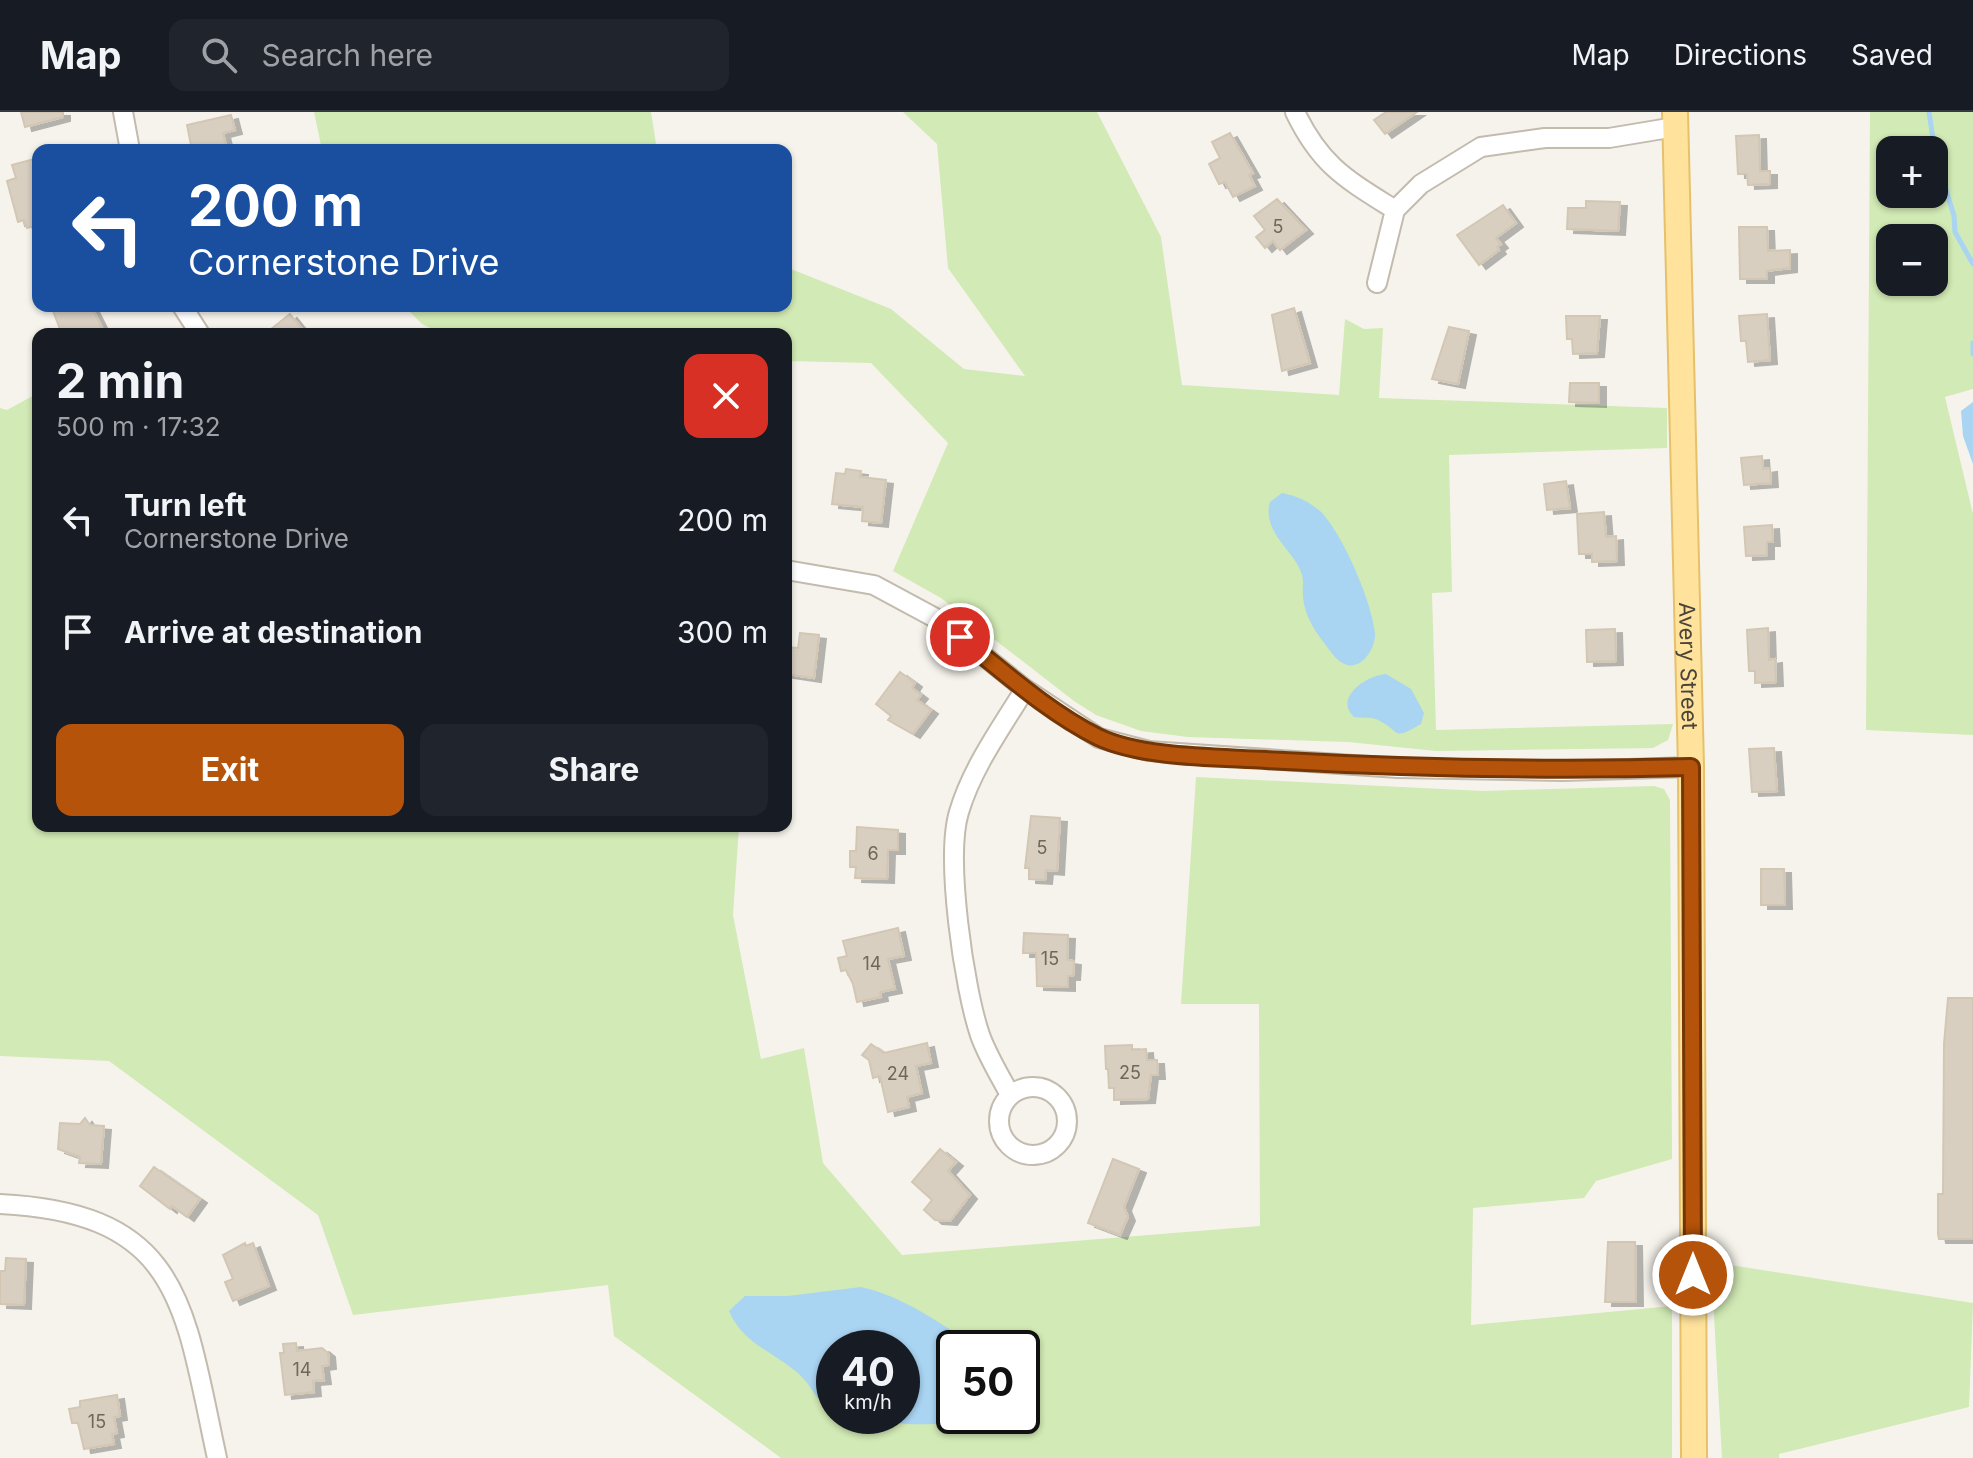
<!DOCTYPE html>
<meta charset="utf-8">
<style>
body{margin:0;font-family:Inter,sans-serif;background:#20242c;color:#f1f3f6;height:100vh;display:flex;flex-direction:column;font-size:30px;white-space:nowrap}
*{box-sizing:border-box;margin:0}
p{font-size:26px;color:#9ea1a6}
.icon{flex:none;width:44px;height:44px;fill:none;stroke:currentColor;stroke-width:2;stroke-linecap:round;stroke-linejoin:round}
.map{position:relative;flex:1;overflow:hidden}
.drawer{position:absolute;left:32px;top:216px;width:760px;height:504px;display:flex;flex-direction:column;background:#171b24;border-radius:16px;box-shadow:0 2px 6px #0004}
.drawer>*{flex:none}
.hud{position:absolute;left:32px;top:32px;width:760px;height:168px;border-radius:16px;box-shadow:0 2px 6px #0004;background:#1a4fa0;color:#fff;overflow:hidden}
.fabs{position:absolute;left:1876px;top:24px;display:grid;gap:16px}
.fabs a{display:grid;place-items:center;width:72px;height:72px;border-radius:16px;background:#171b24;box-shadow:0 2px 6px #0004;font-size:40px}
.speed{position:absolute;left:816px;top:1218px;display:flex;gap:16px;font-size:40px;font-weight:700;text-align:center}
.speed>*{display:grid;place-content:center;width:104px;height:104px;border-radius:50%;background:#171b24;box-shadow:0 2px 6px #0004;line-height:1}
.speed small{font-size:20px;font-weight:400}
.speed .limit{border:4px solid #111;border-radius:12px;background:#fff;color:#111}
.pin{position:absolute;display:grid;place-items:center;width:68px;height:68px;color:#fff;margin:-34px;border:4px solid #fff;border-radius:50%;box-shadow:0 2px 8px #0007}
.me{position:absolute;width:88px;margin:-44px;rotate:0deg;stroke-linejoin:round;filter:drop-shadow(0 0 6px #0008)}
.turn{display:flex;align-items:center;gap:28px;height:168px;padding:0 24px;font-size:36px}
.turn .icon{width:104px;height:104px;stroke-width:2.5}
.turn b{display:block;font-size:56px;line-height:68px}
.round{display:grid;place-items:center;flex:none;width:84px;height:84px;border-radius:16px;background:#20242c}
.head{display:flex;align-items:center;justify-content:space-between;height:136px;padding:0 24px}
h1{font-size:48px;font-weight:700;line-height:60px}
.primary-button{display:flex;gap:16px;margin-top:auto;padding:16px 24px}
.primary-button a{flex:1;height:92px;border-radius:16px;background:#b45309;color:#fff;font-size:32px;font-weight:700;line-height:92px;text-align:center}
.primary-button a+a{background:#20242c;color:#f1f3f6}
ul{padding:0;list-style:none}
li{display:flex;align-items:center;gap:24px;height:112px;padding:0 24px}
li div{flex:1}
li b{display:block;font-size:30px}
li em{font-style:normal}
header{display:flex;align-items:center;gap:48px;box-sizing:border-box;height:112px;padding:0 40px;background:#171b24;border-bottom:2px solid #363941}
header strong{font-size:38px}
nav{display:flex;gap:44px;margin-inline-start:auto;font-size:28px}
.search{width:560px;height:72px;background:#20242c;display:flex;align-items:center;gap:20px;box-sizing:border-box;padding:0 28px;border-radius:16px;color:#9ea1a6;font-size:30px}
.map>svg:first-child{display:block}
.green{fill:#d2eab5;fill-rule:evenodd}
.water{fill:#a9d4f2}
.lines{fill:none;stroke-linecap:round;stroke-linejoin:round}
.stream{stroke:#a9d4f2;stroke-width:5}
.building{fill:#d8cfc1;stroke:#d3c7b4;stroke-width:2;filter:url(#shadow)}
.minor-casing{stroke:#c2bbae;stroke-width:22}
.major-casing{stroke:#e6c16a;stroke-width:28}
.minor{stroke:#fff;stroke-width:18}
.major{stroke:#ffe39c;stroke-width:24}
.route-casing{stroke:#753606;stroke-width:20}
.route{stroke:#b45309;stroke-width:14}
.labels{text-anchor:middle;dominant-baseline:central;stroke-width:8;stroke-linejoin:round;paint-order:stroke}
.number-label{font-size:18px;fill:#6e675b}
.street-label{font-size:22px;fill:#4b4439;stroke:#fff}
</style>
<header>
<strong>Map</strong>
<div class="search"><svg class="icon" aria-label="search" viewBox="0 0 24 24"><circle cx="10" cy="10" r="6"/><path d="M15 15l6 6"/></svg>Search here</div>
<nav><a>Map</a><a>Directions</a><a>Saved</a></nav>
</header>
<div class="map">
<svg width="1973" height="1346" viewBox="0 0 1973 1346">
<defs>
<filter id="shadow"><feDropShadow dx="7" dy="4" stdDeviation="0" flood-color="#0004"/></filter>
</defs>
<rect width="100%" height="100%" fill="#f6f3ec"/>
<path class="green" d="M314,0H651L657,38H322Z
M903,0H1097L1161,125L1182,273L1339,283L1345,207L1364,217L1383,216L1379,286L1667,296V336L1449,343L1452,480L1432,481L1436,618L1673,612L1668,628L1653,636L1436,639L1348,630L1188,625L1141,619L1096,603L1074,589L941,486L893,459L948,331L871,251L786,249V222H442L422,212L404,194H786V155L891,197L964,257L1025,264L948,156L937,32Z
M1870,0H1973V277L1945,285L1973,402V623L1866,618ZM1890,38H1934V82H1890ZM1890,126H1934V170H1890Z
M38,281V714H739L733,803L761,947L804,936L823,1051L902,1143L1260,1114L1259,892H1181L1196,665L1483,679L1654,674L1664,677L1670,688L1672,1047L1596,1069L1584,1086L1473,1096L1471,1213L1672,1194V1346H781L614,1224L608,1173L353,1203L318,1103L109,949L0,944V296L7,298ZM834,1236H902V1304H834ZM954,1236H1022V1304H954Z
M1711,1150L1973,1191L1969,1295L1779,1342V1346H1722Z"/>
<path class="water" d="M1973,290V352L1963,324L1961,299Z
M1282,381C1297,384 1308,389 1320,399C1342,420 1372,490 1375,521C1376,535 1363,557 1347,553C1337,550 1331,540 1325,532C1310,513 1301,496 1303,472C1305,444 1260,424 1270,390Z
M1386,562L1411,577L1424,601L1421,612C1392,629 1401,620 1380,609C1373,604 1362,607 1354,605C1333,586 1367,563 1386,562Z
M861,1175C903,1184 943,1213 978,1236H954V1304H977C940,1317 892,1313 855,1304H902V1236H834L833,1299C815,1289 813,1275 799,1262C774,1240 743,1232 729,1199L745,1184H788Z"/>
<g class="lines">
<path class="stream" d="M1929,0L1935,41L1954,104L1955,120L1973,152
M1973,231V242"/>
</g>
<path class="building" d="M21,0H63V5L25,15Z
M1386,0H1417L1385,22L1374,8Z
M231,3L235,18L223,21L227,38H192L187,13Z
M1230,21L1253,61L1249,63L1255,74L1233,85L1225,70L1219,72L1209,52L1220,46L1212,30Z
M1759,23L1760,59H1770V72L1748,73L1747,62H1738L1736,24Z
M38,46V113L27,116L24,108L18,110L7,69L16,66L12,53Z
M1277,87L1306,118L1280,138L1273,129L1265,136L1256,125L1265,118L1254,104Z
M1586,89L1620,90L1618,119L1567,117L1568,96H1586Z
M1503,93L1516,111L1496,126L1501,132L1497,135L1499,138L1479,153L1457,123Z
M1739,115H1767L1768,139L1790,138V156L1767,159V167H1740Z
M51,194H91L103,218L93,222H62Z
M1294,196L1310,251L1282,259L1272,203Z
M290,202L306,222H265Z
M1767,202L1770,248L1748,250L1746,229H1741L1739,204Z
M1566,204H1600L1597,241L1573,242L1572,227H1567Z
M1449,215L1469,219L1458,272L1432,267Z
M1570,271H1599V291L1569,290Z
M1762,344L1763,357L1770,356L1771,371L1744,373L1741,346Z
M846,357L861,359L860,365L886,368L881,411L862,409L863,395L832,392L836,361L845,362Z
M1566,369L1570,396L1547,398L1544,372Z
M1604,400L1606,425L1616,424L1617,449L1592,450V442H1579L1577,402Z
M1772,413L1773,430H1767V443L1746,444L1744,415Z
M1768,516L1769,548L1775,547L1776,570L1755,571V559H1749L1747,518Z
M1615,517L1616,549L1587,550L1586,518Z
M800,521L819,523L814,566L786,562V535L798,536Z
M900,560L915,571L912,576L921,583L917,588L931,598L913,622L888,608L891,604L876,592Z
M1774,636L1777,679L1752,680L1749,637Z
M1031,704L1060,706L1057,759L1046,758L1045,768L1029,767V756H1025Z
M857,715L898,718V738H888L887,767L855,766L856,755H850V739H856Z
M1761,757H1784L1785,793H1761Z
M898,816L904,844L888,847L895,877L880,880L881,885L857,890L853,872L846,858L841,859L838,846L847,844L843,829Z
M1024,821L1068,823L1067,848L1074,849L1073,864H1068V875L1037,874L1036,841H1023Z
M1948,886H1973V1127H1939L1938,1122V1082H1943L1944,932Z
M927,931L931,951L916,954L922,981L907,985L909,995L888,1000L880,964L873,966L869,948L862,943L871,932L884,941Z
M1132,933V938L1146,937L1147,948H1157L1158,963H1151L1148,987L1114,988V976H1109L1108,957H1106L1105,934Z
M85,1006L90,1013L104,1014L101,1052L79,1051L80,1045L58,1037L60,1011L80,1012Z
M940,1037L956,1050L948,1059L970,1083L950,1109L935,1108L924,1098L932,1088L912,1070Z
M1113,1047L1139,1057L1124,1095L1128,1105L1120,1123L1088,1111Z
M154,1055L200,1087L187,1105L172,1094L170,1097L140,1074Z
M1608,1130H1635L1636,1190H1605Z
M245,1131L246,1134L253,1131L269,1174L233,1189L225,1170L233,1167L223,1143Z
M6,1146L26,1147L24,1193L0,1192V1159H5Z
M296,1231L297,1239L322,1236L328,1241L329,1253L322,1254L324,1268L313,1269L314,1280L285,1283L280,1241H284L283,1232Z
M117,1283L120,1304L114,1305L117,1321L112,1322L114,1332L84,1337L78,1311H72L69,1297L80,1295V1289Z"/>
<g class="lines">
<defs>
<path id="minor" d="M123,0L130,38
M1295,0C1321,54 1346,67 1395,98
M1377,171L1395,98L1421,72L1481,35L1545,26H1609L1675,15
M182,194L200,222
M786,458L874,473L939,508L1025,577L1099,626L1149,639L1398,656L1563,659L1691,655
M999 1009a34 34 0 1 1 68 0a34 34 0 1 1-68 0Z
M1010,983C1000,964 987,943 980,923C964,876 945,746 959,700C972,656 1001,616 1025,577
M0,1092C183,1101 184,1195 217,1346"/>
<g id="major">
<path id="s1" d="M1675,0L1691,655L1694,1346"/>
</g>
</defs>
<use href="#minor" class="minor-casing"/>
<use href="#major" class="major-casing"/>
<use href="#minor" class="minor"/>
<use href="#major" class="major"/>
</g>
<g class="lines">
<defs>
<path id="route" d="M960,525C1004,560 1048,600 1098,625C1142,646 1217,645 1266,648C1408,656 1549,659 1691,655L1693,1163"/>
</defs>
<use href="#route" class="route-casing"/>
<use href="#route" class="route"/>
</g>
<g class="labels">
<g class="number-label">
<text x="1278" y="114">5</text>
<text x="1042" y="735">5</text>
<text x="873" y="741">6</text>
<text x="1050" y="846">15</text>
<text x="872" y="851">14</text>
<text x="1130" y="960">25</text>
<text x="898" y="961">24</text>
<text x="302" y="1257">14</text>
<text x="97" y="1309">15</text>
</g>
<g class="street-label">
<text stroke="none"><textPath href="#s1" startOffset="554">Avery Street</textPath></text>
</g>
</g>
</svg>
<div class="fabs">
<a>+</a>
<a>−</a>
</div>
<div class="speed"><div>40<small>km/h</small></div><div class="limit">50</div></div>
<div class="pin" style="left:960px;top:525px;background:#d93025"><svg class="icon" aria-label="arrive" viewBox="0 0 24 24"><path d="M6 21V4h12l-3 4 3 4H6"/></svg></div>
<svg class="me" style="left:1693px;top:1163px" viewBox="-20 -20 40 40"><circle r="17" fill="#b45309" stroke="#fff" stroke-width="3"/><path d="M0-11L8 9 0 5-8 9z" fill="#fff"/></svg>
<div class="hud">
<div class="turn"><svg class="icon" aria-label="left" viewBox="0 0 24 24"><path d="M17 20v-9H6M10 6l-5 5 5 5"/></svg><div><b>200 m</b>Cornerstone Drive</div></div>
</div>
<section class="drawer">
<div class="head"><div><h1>2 min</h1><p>500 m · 17:32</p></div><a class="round" style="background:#d93025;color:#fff"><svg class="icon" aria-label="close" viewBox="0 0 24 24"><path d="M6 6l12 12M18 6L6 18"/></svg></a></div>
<ul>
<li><svg class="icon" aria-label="left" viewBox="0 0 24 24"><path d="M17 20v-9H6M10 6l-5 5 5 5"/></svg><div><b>Turn left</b><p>Cornerstone Drive</p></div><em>200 m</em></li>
<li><svg class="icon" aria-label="arrive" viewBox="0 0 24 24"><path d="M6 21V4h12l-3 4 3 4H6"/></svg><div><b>Arrive at destination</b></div><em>300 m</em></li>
</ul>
<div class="primary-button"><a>Exit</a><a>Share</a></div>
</section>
</div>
